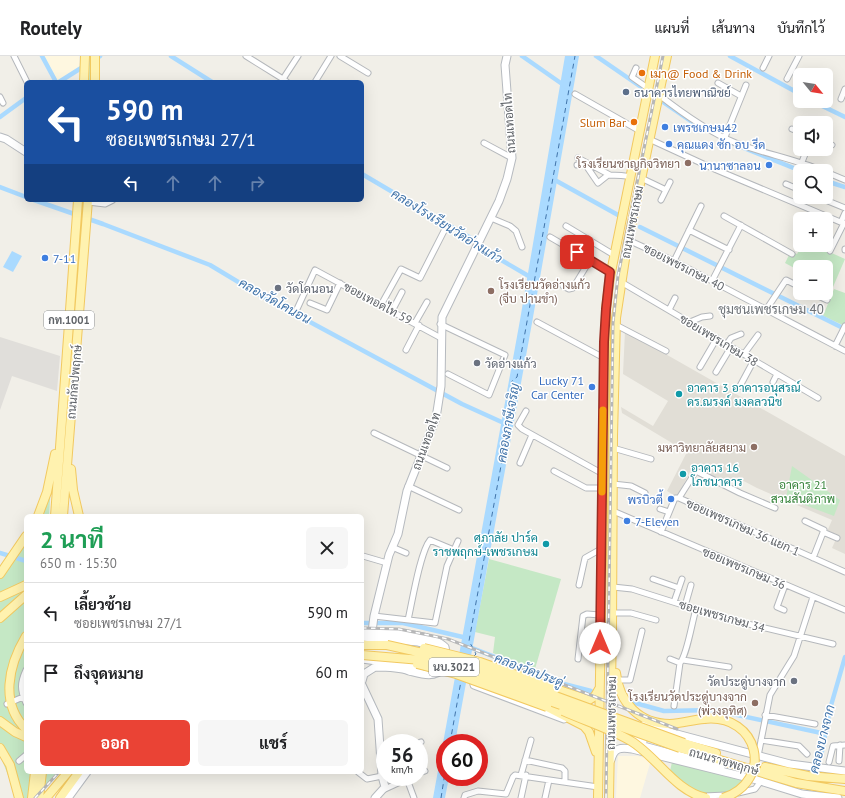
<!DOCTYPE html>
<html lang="th">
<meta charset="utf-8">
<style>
body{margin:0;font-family:"PT Sans",Sarabun,sans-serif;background:#f6f6f6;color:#202124;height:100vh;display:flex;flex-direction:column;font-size:15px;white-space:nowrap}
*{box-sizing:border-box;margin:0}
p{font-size:13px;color:#757577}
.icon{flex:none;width:22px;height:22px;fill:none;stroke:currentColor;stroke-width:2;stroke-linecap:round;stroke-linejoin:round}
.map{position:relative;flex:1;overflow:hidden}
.panel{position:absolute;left:24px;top:458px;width:340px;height:260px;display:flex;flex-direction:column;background:#fff;border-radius:6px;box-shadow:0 4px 16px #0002}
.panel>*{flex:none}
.guide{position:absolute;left:24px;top:24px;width:340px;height:122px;border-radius:6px;box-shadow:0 4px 16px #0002;background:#1a4fa0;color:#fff;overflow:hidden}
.needle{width:26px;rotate:120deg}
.fabs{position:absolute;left:793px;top:12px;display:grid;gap:8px}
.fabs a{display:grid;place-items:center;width:40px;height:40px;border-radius:6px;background:#fff;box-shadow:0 4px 16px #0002;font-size:20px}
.speed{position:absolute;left:376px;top:678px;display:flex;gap:8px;font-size:20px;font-weight:700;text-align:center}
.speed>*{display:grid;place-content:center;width:52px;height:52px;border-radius:50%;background:#fff;box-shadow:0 4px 16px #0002;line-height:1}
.speed small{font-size:10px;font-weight:400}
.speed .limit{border:6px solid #d22;background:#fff;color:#111}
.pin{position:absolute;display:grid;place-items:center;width:34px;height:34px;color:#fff;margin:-17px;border-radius:8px;box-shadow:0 2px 6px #0006}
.me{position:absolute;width:44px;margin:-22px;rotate:0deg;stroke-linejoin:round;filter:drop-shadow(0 0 3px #0008)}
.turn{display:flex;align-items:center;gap:14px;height:84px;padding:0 16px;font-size:18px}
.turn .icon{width:52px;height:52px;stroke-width:2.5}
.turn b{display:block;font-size:28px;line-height:34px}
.lanes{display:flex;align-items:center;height:38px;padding:0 16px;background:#0003;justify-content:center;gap:20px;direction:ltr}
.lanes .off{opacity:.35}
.round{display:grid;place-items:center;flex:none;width:42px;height:42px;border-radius:6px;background:#f6f6f6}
.overview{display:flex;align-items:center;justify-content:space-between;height:68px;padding:0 16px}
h1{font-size:24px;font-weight:700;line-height:30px;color:#1e9e55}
.cta{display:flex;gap:8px;margin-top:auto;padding:8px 16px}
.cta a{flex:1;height:46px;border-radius:6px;background:#ea4335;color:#fff;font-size:16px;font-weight:700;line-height:46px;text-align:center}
.cta a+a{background:#f6f6f6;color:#202124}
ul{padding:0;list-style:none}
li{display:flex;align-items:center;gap:12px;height:60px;padding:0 16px;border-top:1px solid #e0e0e0}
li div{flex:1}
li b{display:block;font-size:15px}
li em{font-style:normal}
header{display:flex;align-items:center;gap:24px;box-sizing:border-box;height:56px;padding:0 20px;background:#fff;border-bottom:1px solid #e0e0e0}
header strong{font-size:19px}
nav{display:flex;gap:22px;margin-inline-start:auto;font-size:14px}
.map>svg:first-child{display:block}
.commercial{fill:#fef7e0}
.industrial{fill:#e0deda}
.education{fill:#e1ded6}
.green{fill:#c5e8c5}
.water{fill:#aadaff}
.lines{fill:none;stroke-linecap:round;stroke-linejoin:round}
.canal{stroke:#aadaff;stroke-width:4.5}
.ferry{stroke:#4174aa;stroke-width:1;stroke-dasharray:5 4;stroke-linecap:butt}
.street-casing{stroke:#b5b8bc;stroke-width:7}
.secondary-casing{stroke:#b6babf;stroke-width:9}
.primary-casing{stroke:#f2c960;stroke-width:10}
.street{stroke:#fff;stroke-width:5}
.secondary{stroke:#fff;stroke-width:7}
.primary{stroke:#fff2af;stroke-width:8}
.rail-casing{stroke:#b6b7b8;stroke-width:3}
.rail{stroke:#fff;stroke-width:1.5;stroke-dasharray:4.5;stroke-linecap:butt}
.primary-bridge-casing{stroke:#f2c960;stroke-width:10;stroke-linecap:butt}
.primary-bridge{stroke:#fff2af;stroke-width:8}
.route-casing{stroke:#982c22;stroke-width:10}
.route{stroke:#ea4335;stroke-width:7}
.slow{stroke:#f59e0b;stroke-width:7}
.food-dot{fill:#e8710a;stroke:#fff;stroke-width:1.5}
.service-dot{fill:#5c6f8a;stroke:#fff;stroke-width:1.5}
.shop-dot{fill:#3f7fe0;stroke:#fff;stroke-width:1.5}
.education-dot{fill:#8d6e63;stroke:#fff;stroke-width:1.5}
.worship-dot{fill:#6b7280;stroke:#fff;stroke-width:1.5}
.culture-dot{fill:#0f9aa8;stroke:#fff;stroke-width:1.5}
.labels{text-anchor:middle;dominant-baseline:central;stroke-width:3;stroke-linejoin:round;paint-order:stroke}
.shield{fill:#fff;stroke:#8f9295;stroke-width:1}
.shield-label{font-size:11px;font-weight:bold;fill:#5f6368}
.food-label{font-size:12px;fill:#c56008;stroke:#fff;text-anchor:start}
.service-label{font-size:12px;fill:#4e5e75;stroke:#fff;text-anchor:start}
.street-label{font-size:12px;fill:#5f6368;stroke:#fff}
.shop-label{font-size:12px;fill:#366cbe;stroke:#fff;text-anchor:start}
.education-label{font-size:12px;fill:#785e54;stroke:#fff;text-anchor:end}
.worship-label{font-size:12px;fill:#5b616d;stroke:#fff;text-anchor:start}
.culture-label{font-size:12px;fill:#0d838f;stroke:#fff;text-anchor:start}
.park-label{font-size:12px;fill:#348238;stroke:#fff}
.water-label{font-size:13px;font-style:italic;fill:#4174aa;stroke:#fff}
.neighbourhood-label{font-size:13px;fill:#70757a;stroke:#fff}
</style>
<header>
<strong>Routely</strong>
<nav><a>แผนที่</a><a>เส้นทาง</a><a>บันทึกไว้</a></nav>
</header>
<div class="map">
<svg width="845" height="742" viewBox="0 0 845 742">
<rect width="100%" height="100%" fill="#f1efe8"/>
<path class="commercial" d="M44,0H79V11L58,25Z
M618,700H638L651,704L640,742H616Z"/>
<path class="industrial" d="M0,281L60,300L57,335L12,320L0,354Z"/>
<path class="education" d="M625,275L845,400V498L832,492L836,483L826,478L832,464L757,432L736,421L729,432L692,412L677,441L667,435L687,396L622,357L621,351L653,370L668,345L623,318Z"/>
<path class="green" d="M88,0H92V26H88Z
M82,144H84L60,460H57Z
M802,189H814L845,203L833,231L826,228V211H800V215L785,207L791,195L797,198Z
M834,233L845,237V270L823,260Z
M792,410L840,444L834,460L786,442Z
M51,430L49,460H36Z
M26,477V716H57L34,742H17L0,699V518Z
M489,503L561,523L535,613L493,597L495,581L475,576Z
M672,706L742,724L737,739H708L687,731L670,715Z"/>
<path class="water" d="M565,0H579L532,267L455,687H445V721H449L445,742H433L520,264Z
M12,195L22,200L13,216L3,211Z"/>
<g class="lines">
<path class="canal" d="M42,0L56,26
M171,0L212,26
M522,0L565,30
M596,0L695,68
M730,0L800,38
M59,26L100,0
M812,45L845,61
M0,61L26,42
M734,88L801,115
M362,118L474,184L484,194L532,222
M553,123L618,159
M826,125L845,131
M0,131L26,141
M34,144L103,168L210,209L260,239L462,348L506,368
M640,171L845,273
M0,497L26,505
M362,567H403L467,582
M467,590L564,628L591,635
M628,645L664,655L714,654L826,678
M806,742L822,695L830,653L845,601"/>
<path class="ferry" d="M474,600L476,598L469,585L515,333L511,326L517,321L575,0
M450,687L461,625
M441,742L445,717"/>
<defs>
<path id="street" d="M14,0L27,26
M246,0L283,23
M340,0L368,17
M636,12L632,21L649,33
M763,12L769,0
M787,23L799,0
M287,26L283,23L298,0
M315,26L331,0
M718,27L741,40
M575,38L640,75
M658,38C682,57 708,76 736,87C765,98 795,103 823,115
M0,41L3,47
M841,43L845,33
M792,73L800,76
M725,81L746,29
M649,83L712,112L845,168
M484,87L512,102
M826,87L832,89
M578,102L610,119
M802,106L807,93
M577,109L585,108L598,127L608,119C616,119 623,119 631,121
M826,116L845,124
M641,122L666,134
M786,128L800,134
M818,141L845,152
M661,144L670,126
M88,146L105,148L113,144
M724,160L792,198
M491,162L510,170L516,175L522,191
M841,166L845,157
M566,170L614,199
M689,174L729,194
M550,181L610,216
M628,184L674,205L845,295
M845,194V193
M830,195L844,167
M674,205L701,150
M712,225L741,169
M621,226L818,342
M563,230L569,233L573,232L590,204
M812,237L827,244
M310,247L327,254L340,227
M381,249L401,213L420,222L444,175
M297,253L315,214L441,282
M669,254L675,242
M766,254L786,224L800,231
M392,255L402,236
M537,266L604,302
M690,266L702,261L710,260
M415,267L427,246
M440,268L505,299L489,339L448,318
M616,269L666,295
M727,288L731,282L741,278
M835,290L845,270
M406,294L419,269
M744,298L758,279
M700,311L717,282
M716,316L731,291
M773,326L777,318
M740,330L754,304
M526,355L518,369L522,373L603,418
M374,377L447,412
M613,392L651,403
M520,407L532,379
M554,415L586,432H603
M613,428L631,430L645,437
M408,430L459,454
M679,442L696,415L740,437L775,452
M660,453L669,456
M613,455L845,554
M805,465L824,474L813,502
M661,476L675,442H679L845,516
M823,476L837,482
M392,491L406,497
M363,500L387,507
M653,523L679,532
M579,529L585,502L601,493
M613,531L632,533L727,563L833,588
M674,546L682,523
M685,550L691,529
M784,554L777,551L785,529
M612,557H631L656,564
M374,560L435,567L447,510L458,485
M408,564C412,547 420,496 430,484L454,494
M578,603L583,560L587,558L600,559
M670,603L680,607
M683,604L729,611
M26,614C20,627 20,634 26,647
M617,624H630L642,575
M7,648L23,641
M674,650L680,607C687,599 692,566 696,553
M765,659L815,668
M761,684L799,690L807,698
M419,687L421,686
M758,700L770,639L794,600L813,541
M525,704L562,712L565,715V725
M19,705L26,699
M839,705L840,689
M829,706L833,690L845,689
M358,716L367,723L382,720
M419,717L425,715
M521,719L531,684
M407,723L414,742
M385,733L411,721
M738,737L755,733L761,725
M704,740L726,739
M464,742L465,739L478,735L506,738L513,721L515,719L598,731
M521,742L526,719
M545,742L549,724"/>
<path id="secondary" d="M0,81L6,83L26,96
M362,576C382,576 431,576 445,591L447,602
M372,576L374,560L389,499L398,478L407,435L436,362L441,330L442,261L499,145L507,123L512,102L505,9L507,0
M362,581L418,586L439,591
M362,603L422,611
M473,620L474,629L564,663
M362,625L364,618L375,611C385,611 399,611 409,615C421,618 434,623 444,612
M362,629L378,663L382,720L385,731L375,742
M643,669L790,708L845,715
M628,670L627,674L633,682L643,686
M636,688L721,711
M611,704C614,692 620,691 632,693L757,724L802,738L838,742
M68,742L87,716"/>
<path id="primary" d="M84,26L85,0
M95,26V0
M71,413L73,434L79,460
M38,460L47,436L55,398
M55,460L78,144
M63,460L88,144
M0,518L26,480
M0,541L26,529
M0,562L26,539
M26,580C8,610 0,648 26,673
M362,589H387
M616,617C619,646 639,668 670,668C682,667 693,664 704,663
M556,633L589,644L595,640L599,633
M547,651L584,670L589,676L596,696
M0,665L15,676L26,681
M684,687L716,697
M0,692L10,709L19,742
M680,692L796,727L845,735
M765,711L808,720L845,723
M32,742L35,716
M39,742L42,716
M46,742L68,716
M60,742L79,716
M598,742L606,253L610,221L655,0
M609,742L612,572L613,380L616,262L627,190L667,0"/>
</defs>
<use href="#street" class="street-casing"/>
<use href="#secondary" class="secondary-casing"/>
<use href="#primary" class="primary-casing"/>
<use href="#street" class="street"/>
<use href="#secondary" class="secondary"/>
<use href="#primary" class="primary"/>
<defs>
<path id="rail" d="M362,572L399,573L448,583L677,673
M35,742L59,716
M606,742L613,267L618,220L663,0"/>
</defs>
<use href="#rail" class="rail-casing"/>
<use href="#rail" class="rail"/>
<defs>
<path id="primary-bridge" d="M387,589L454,604L476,611L684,687
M424,592L480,606L556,633
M362,599L421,604L458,612L680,692
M417,608L456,618L547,651
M563,655C585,665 609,672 631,685C657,701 675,735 706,742
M704,663C759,657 775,725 723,742"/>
</defs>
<use href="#primary-bridge" class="primary-bridge-casing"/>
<use href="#primary-bridge" class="primary-bridge"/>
</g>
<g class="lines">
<defs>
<path id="route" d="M577,196L610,216L606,253L604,286L600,587"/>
</defs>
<use href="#route" class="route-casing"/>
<use href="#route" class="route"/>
<path class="slow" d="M602,436L603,354"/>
</g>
<g class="food-dot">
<circle cx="642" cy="17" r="4"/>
<circle cx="634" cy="66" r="4"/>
</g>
<circle class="service-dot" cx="626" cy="36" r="4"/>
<g class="shop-dot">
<circle cx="665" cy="71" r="4"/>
<circle cx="669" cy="88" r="4"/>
<circle cx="769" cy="109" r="4"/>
<circle cx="45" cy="202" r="4"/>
<circle cx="592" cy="331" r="4"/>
<circle cx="671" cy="443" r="4"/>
<circle cx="627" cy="465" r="4"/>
</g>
<g class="education-dot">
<circle cx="688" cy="107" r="4"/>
<circle cx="491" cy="235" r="4"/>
<circle cx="754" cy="391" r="4"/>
<circle cx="755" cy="647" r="4"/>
</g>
<g class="worship-dot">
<circle cx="278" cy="232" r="4"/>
<circle cx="477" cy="307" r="4"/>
<circle cx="794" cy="625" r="4"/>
</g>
<g class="culture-dot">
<circle cx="679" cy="338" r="4"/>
<circle cx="683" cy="418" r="4"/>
<circle cx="546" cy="488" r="4"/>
</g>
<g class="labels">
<g class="shield">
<rect x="44" y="255" width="50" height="18" rx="3"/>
<rect x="429" y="602" width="50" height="18" rx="3"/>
</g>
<g class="shield-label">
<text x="69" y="264">กท.1001</text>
<text x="454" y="611">นบ.3021</text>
</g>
<g class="food-label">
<text x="650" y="17">เมา@ Food &amp; Drink</text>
<text x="626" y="66" text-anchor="end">Slum Bar</text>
</g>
<g class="service-label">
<text x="634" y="36">ธนาคารไทยพาณิชย์</text>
</g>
<g class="street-label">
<text transform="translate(509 67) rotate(-94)">ถนนเทอดไท</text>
<text transform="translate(632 166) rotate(-79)">ถนนเพชรเกษม</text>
<text transform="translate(684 211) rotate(27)">ซอยเพชรเกษม 40</text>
<text transform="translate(378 247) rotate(28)">ซอยเทอดไท 59</text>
<text transform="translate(719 284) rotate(31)">ซอยเพชรเกษม 38</text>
<text transform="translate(74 326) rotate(-85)">ถนนกัลปพฤกษ์</text>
<text transform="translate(426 385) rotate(-70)">ถนนเทอดไท</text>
<text transform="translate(743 471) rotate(24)">ซอยเพชรเกษม 36 แยก 1</text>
<text transform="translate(744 512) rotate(23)">ซอยเพชรเกษม 36</text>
<text transform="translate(722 560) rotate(16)">ซอยเพชรเกษม 34</text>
<text transform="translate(611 657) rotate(-89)">ถนนเพชรเกษม</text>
<text transform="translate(724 705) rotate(16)">ถนนราชพฤกษ์</text>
</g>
<g class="shop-label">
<text x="673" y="71">เพรชเกษม42</text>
<text x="677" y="88">คุณแดง ซัก อบ รีด</text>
<text x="761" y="109" text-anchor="end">นานาซาลอน</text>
<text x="53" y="202">7-11</text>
<text x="584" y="324" text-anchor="end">Lucky 71<tspan x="584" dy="14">Car Center</tspan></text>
<text x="663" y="443" text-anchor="end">พรบิวตี้</text>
<text x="635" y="465">7-Eleven</text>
</g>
<g class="education-label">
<text x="680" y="107">โรงเรียนชาญกิจวิทยา</text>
<text x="499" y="228" text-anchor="start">โรงเรียนวัดอ่างแก้ว<tspan x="499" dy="14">(จีบ ปานขำ)</tspan></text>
<text x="746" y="391">มหาวิทยาลัยสยาม</text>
<text x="747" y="640">โรงเรียนวัดประดู่บางจาก<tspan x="747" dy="14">(พ่วงอุทิศ)</tspan></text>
</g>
<g class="worship-label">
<text x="286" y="232">วัดโคนอน</text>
<text x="485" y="307">วัดอ่างแก้ว</text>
<text x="786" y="625" text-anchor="end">วัดประดู่บางจาก</text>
</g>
<g class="culture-label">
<text x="687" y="331">อาคาร 3 อาคารอนุสรณ์<tspan x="687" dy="14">ดร.ณรงค์ มงคลวนิช</tspan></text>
<text x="691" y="411">อาคาร 16<tspan x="691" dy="14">โภชนาคาร</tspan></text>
<text x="538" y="481" text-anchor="end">ศุภาลัย ปาร์ค<tspan x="538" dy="14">ราชพฤกษ์-เพชรเกษม</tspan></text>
</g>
<g class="park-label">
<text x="803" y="428">อาคาร 21<tspan x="803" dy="14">สวนสันติภาพ</tspan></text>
</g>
<g class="water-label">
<text transform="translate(447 170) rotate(32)">คลองโรงเรียนวัดอ่างแก้ว</text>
<text transform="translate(275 245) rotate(29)">คลองวัดโคนอน</text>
<text transform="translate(508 367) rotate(-80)">คลองภาษีเจริญ</text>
<text transform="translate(529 614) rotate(21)">คลองวัดประดู่</text>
<text transform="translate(822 683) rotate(-76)">คลองบางจาก</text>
</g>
<g class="neighbourhood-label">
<text x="771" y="253">ชุมชนเพชรเกษม 40</text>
</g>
</g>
</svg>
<div class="fabs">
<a><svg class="needle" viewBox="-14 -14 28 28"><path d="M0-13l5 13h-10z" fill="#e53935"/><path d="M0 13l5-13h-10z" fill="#757577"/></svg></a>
<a><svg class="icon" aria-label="sound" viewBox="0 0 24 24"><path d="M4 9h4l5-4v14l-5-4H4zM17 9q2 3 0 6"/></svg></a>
<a><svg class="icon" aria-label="search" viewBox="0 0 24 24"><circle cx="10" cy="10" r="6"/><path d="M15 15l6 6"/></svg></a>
<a>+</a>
<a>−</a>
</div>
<div class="speed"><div>56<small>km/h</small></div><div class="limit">60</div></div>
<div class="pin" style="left:577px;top:196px;background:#d93025"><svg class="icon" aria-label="arrive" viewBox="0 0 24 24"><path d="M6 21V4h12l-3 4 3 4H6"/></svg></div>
<svg class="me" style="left:600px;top:587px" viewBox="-20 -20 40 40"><circle r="19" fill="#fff"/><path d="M0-13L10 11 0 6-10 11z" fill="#ea4335"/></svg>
<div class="guide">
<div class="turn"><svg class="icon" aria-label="left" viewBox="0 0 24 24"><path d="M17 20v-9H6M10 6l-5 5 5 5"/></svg><div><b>590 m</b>ซอยเพชรเกษม 27/1</div></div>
<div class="lanes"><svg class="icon" aria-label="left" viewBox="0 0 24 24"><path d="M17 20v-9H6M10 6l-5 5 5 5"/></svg><svg class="icon off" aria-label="ahead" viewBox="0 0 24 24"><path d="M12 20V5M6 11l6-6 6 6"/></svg><svg class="icon off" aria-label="ahead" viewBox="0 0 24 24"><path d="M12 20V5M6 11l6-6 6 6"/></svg><svg class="icon off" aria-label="right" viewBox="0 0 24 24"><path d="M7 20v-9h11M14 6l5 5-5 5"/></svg></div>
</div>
<section class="panel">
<div class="overview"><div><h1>2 นาที</h1><p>650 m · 15:30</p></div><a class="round"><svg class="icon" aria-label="close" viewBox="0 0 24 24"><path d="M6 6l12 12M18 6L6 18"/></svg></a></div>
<ul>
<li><svg class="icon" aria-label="left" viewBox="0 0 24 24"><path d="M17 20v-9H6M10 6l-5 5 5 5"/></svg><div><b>เลี้ยวซ้าย</b><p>ซอยเพชรเกษม 27/1</p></div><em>590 m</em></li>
<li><svg class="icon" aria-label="arrive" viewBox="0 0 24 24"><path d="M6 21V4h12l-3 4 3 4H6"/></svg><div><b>ถึงจุดหมาย</b></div><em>60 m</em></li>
</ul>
<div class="cta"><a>ออก</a><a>แชร์</a></div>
</section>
</div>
